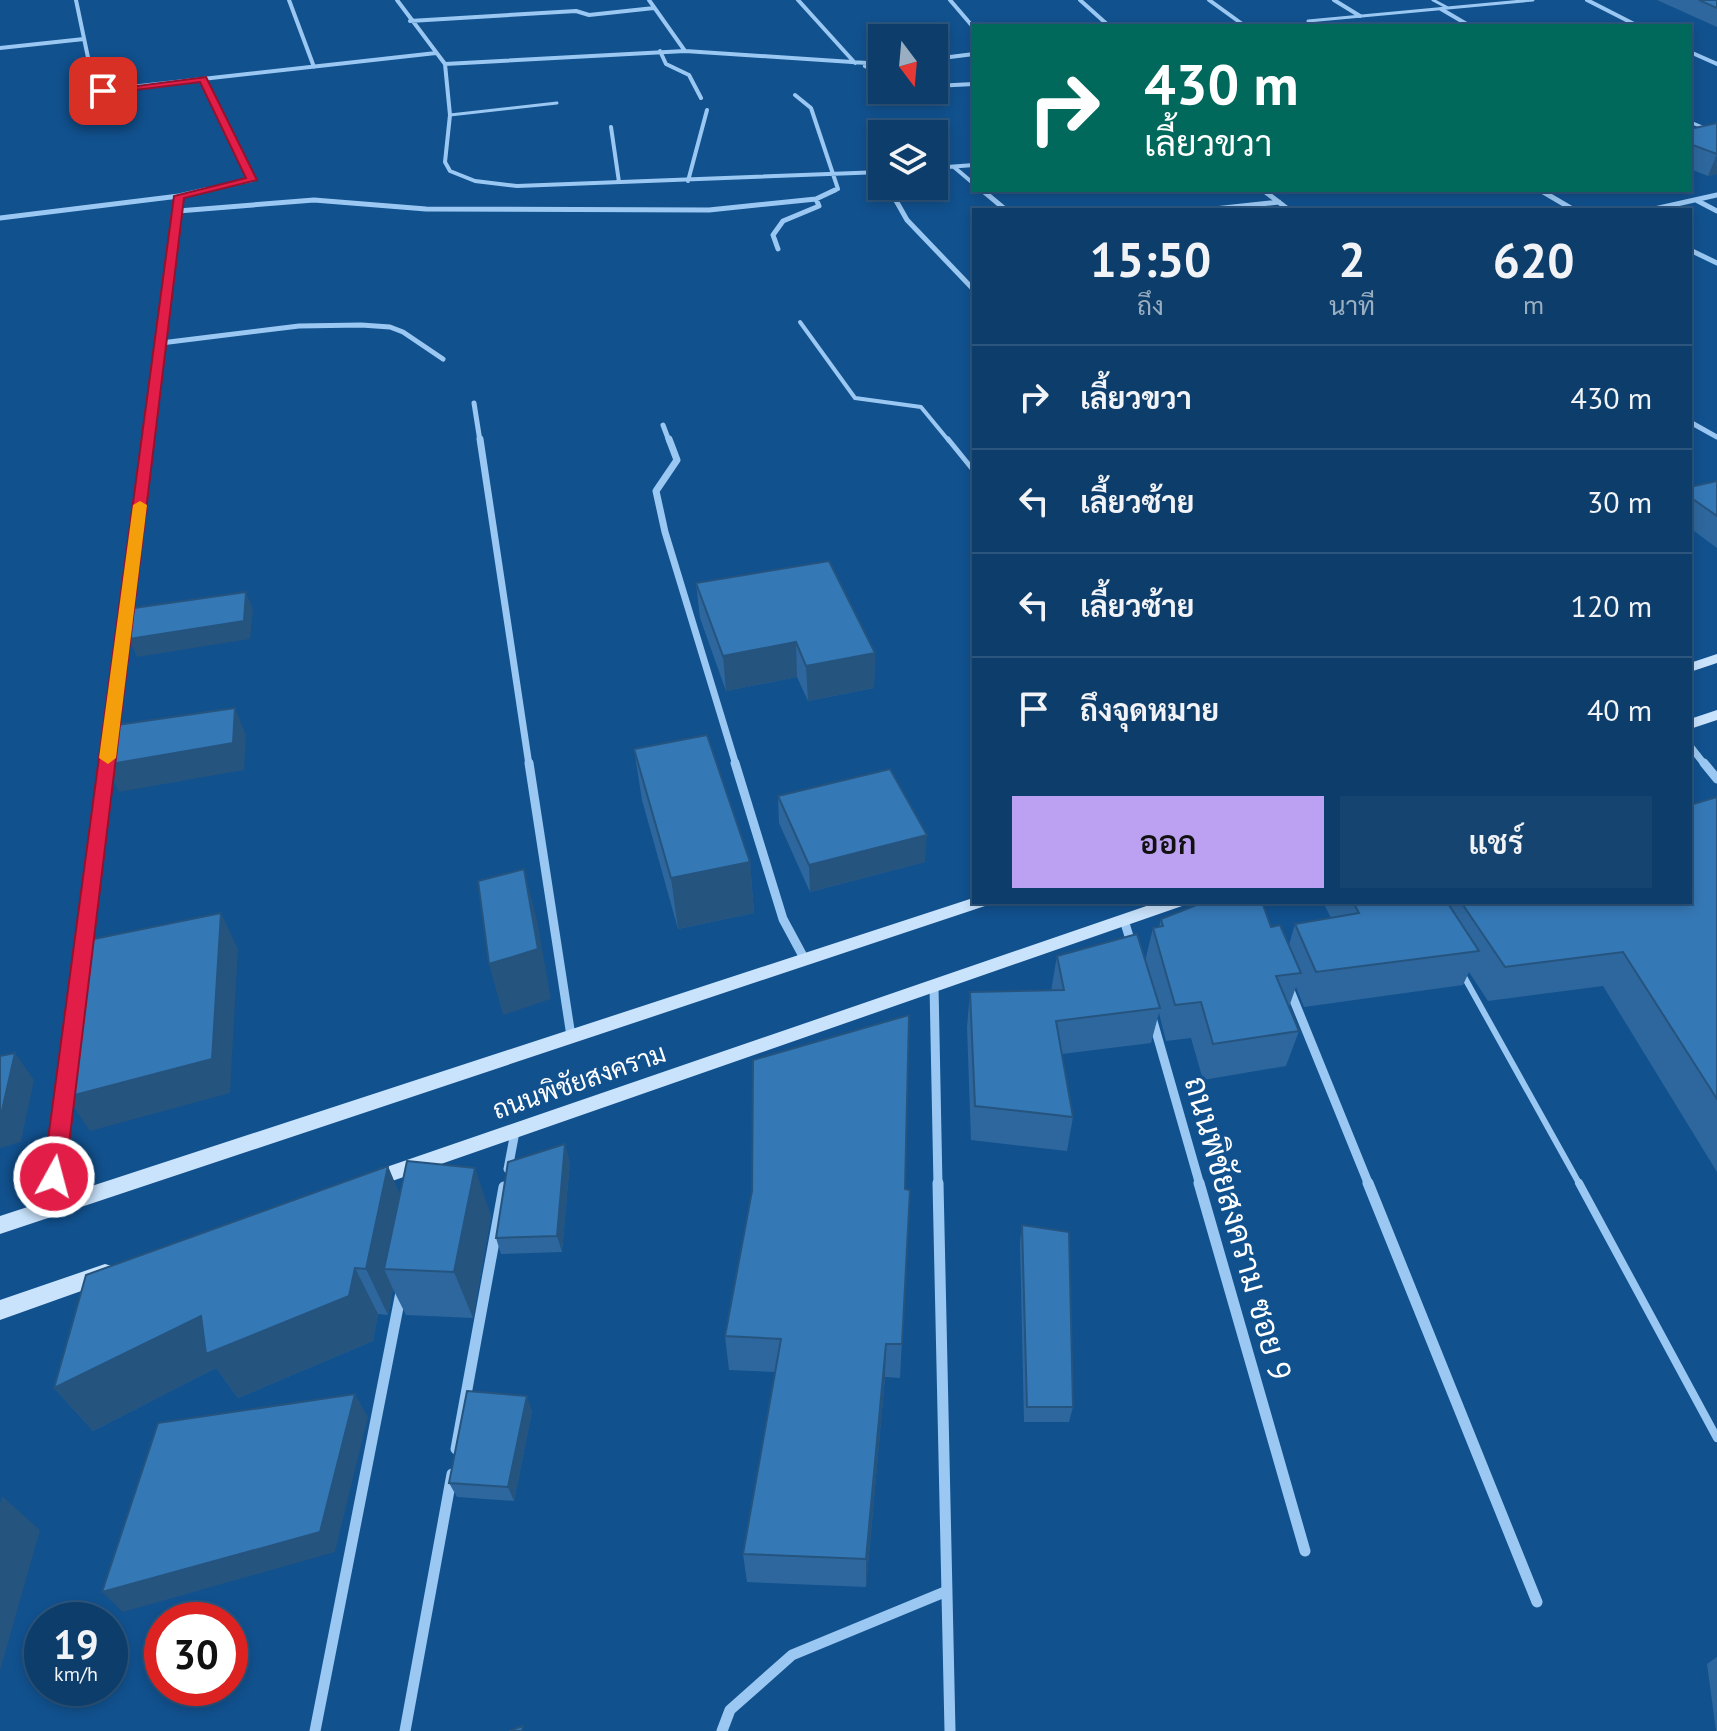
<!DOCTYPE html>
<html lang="th">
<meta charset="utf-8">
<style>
body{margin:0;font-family:"PT Sans",Sarabun,sans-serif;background:#164470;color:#f1f3f6;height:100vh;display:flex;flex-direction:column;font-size:30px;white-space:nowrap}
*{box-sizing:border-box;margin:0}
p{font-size:26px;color:#9aaec1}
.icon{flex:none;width:44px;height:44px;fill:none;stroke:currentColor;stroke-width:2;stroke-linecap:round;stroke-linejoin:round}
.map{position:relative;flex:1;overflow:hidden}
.panel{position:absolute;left:972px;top:208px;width:720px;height:696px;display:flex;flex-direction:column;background:#0d3d6a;border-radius:0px;box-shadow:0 4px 12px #0003,0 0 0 2px #2d567e}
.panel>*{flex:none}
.banner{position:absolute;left:972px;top:24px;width:720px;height:168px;border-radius:0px;box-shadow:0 4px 12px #0003,0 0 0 2px #2d567e;background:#00695c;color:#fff;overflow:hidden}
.needle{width:52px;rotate:164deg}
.fabs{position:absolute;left:868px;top:24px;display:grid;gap:16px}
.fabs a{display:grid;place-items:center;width:80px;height:80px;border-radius:0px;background:#0d3d6a;box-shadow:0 4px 12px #0003,0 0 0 2px #2d567e;font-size:40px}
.speed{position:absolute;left:24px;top:1602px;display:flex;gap:16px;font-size:40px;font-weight:700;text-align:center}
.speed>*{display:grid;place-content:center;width:104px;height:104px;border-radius:50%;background:#0d3d6a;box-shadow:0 4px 12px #0003,0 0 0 2px #2d567e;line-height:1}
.speed small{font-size:20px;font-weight:400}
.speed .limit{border:12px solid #d22;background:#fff;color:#111}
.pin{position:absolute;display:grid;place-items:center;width:68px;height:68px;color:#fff;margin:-34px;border-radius:16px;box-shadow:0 4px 12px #0006}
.me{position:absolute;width:88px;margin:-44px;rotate:7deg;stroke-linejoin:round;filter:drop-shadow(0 0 6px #0008)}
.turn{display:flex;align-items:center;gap:28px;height:168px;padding:0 40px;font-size:36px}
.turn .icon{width:104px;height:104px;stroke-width:2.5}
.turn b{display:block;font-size:56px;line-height:68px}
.eta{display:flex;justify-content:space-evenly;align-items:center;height:136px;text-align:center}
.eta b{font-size:48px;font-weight:600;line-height:56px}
.action{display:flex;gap:16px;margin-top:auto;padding:16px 40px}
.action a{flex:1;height:92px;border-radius:0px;background:#bca0f2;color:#111;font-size:32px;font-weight:600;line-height:92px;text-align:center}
.action a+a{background:#164470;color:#f1f3f6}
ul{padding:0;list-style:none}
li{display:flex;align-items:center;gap:24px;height:104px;padding:0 40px;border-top:2px solid #2d567e}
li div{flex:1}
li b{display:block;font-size:30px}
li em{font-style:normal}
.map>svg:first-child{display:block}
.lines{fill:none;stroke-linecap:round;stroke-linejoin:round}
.service-far4{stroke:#9bc8f2;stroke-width:3}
.service-far3{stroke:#9bc8f2;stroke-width:4}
.service-far2{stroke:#9bc8f2;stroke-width:5}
.service-far1{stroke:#9bc8f2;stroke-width:6}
.service{stroke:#9bc8f2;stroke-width:8}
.minor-far4{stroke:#9bc8f2;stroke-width:4}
.minor-far3{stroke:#9bc8f2;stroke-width:5}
.minor-far2{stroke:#9bc8f2;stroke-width:7}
.minor-far1{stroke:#9bc8f2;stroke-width:9}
.minor{stroke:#9bc8f2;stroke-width:11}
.secondary{fill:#c9e3fc;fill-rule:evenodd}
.wall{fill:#2e679d}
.shaded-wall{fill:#25547f}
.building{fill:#3578b6;stroke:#25547f;stroke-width:2}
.route{fill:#e11d48;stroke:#92132f;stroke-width:2}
.slow{fill:#f59e0b}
.labels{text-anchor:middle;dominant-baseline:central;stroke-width:7;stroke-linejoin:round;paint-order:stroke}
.street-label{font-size:26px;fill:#fff;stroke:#11518e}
.near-street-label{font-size:32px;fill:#fff;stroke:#11518e}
</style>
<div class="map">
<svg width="1717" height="1731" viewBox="0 0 1717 1731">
<rect width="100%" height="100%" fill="#11518e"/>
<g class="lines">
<path class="service-far4" d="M1433,0L1448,8
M1308,21L1533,0
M450,115L557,103
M1690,122L1717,133"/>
<path class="service-far3" d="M800,322L855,398L921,407L949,441"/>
<path class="service-far2" d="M948,439L974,471"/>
<path class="service-far1" d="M1462,973L1580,1185"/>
<path class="service" d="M1579,1183L1717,1438"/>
<path class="minor-far4" d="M76,0L95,91L436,53
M289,0L314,67
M397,0L445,64L450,115L445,162L450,171L475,181L517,186L882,172
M649,0L685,51
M798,0L855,63
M950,0L974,28
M1080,0L1109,26
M1209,0L1245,26
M1334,0L1360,16
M1587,0L1638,26
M1441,9L1470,26
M410,21L576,11L589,15L654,8
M1261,26L1269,25
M0,48L84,39
M660,51L666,64L689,75L701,98
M1690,52L1717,64
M934,59L974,54
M445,64L685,51L882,64
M865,66L882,75
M934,86L974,84
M795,95L811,108L838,189L831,192
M611,127L619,182
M954,167L974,184
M934,168L974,165
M688,181L707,110
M887,186L891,192
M982,190L985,192
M1263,190L1266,192
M1539,190L1543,192
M196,192L252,180L203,79"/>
<path class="minor-far3" d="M890,190L907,220L974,290
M982,190L1006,210
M1263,190L1289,210
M1540,190L1574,210
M179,196L205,190
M1696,200L1717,211
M1205,210L1279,202
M1650,210L1717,195
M178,211L314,200L426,209L709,210L816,199L835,190
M0,218L179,196L148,441
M778,249L773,235L783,221L819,206L816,199
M1690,250L1717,263
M161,343L299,326L361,325L390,327L403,332L443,359
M474,403L480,441
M1690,422L1717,437
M663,425L669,441"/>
<path class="minor-far2" d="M480,439L529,765
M669,439L677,460L656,491L665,532L736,765
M111,733L148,439
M1690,746L1705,765
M107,765L108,759"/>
<path class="minor-far1" d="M529,763L571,1036
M735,763L783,919L804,958
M1704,763L1717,779
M1124,920L1132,946
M934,986L938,1185
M1289,988L1369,1185
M1153,1021L1200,1185
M508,1169L515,1132
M53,1185L108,763"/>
<path class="minor" d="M938,1183L950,1731
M1199,1183L1305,1551
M1368,1183L1537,1602
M50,1208L53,1183
M456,1449L504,1187
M315,1731L401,1292
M405,1731L452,1474
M722,1731L730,1710L792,1655L947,1591"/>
<path class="secondary" d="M1717,654V663L1690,672V663Z
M1717,710V720L1690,729V719Z
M973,898L974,902H987L985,906L0,1234V1216Z
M1158,902H1184L1182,906L372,1188L365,1186L362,1180L365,1174L372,1172Z
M105,1264L112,1266L115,1273L112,1280L0,1320V1300Z"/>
</g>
<path class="wall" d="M1657,0H1717V27Z
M1717,123V174L1708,176L1690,169V129Z
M1717,481V548L1690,528V487Z
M696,583L875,653L874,688L808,701L797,677L726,691L700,618Z
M634,749L750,862L754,913L678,929L642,800Z
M778,796L925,862L810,892L779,823Z
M1717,797V1172L1603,986L1488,1001L1469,972L1463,985L1304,1007L1296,987L1289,1007L1299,1031L1286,1066L1203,1080L1191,1038L1166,1041L1159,1013L1151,1043L1062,1054L1073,1117L1067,1151L971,1140L967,1027L970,992L1051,991L1057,956L1145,961L1153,928L1159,927L1161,919L1271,927L1289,945L1295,924L1331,918L1323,902H1690Z
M570,1161L562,1252L501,1254L496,1238Z
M905,1189L910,1190L900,1378L885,1377L866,1587L747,1582L743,1554L775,1372L729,1370L725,1336Z
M400,1194L491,1215L473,1318L406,1315L393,1289L388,1315L378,1314L373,1341L238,1398L216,1368L93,1431L54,1388Z
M1022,1225L1073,1407L1069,1422H1024L1020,1242Z
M532,1411L514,1501L457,1497L449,1483Z
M1717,1657V1731H1716L1707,1664Z"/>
<path class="shaded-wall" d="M1717,154V174L1708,176Z
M246,592L253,610L250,639L137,657L129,639Z
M796,642L797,677L726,691L723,656Z
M875,653L874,688L808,701L806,666Z
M235,708L246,735L244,770L119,792L105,765Z
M927,835L925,862L810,892L809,865Z
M750,862L754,913L678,929L671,878Z
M524,869L537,920L551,999L503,1015L489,964Z
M221,913L238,949L230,1093L90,1131L67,1097Z
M15,1053L34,1080L21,1142L0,1148V1116Z
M565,1144L570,1161L562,1252L557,1236Z
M388,1166L408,1214L384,1269L393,1289L388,1315L366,1269Z
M475,1168L491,1215L473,1318L454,1272Z
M355,1268L378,1314L373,1341L238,1398L216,1368L93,1431L54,1388L201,1316Z
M886,1344L885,1377L866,1587V1559Z
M355,1394L368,1417L335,1552L123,1612L102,1592Z
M527,1396L532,1411L514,1501L508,1487Z
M2,1496L40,1530L0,1671V1503Z"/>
<path class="building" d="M1699,0H1717V8Z
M1717,123V154L1690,144V129Z
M1717,481V516L1690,497V487Z
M829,561L875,653L806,666L796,642L723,656L696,583Z
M246,592L244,621L129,639L134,608Z
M235,708L233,743L105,765L110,726Z
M707,735L750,862L671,878L634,749Z
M890,769L927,835L809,865L778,796Z
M1717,797V1099L1623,952L1505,967L1461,902H1690V805Z
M524,869L538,949L489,964L478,881Z
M1204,902H1262L1271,927L1280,925L1301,973L1276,976L1299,1031L1213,1044L1201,1002L1175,1005L1153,928L1163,926L1161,919Z
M1353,902H1447L1479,951L1316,972L1295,924L1359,913Z
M221,913L212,1059L67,1097L84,941Z
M1137,934L1160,1008L1056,1021L1073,1117L975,1106L970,992L1064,990L1057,956Z
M909,1015L905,1189L910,1190L902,1344H886L866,1559L743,1554L781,1339L725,1336L752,1191L753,1060Z
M15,1053L1,1115L0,1116V1056Z
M565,1144L557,1236L496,1238L508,1162Z
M407,1161L475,1168L454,1272L384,1269Z
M388,1166L366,1269L355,1268L349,1296L206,1354L201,1316L54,1388L86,1275Z
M1022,1225L1069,1232L1073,1407H1027Z
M467,1391L527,1396L508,1487L449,1483Z
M355,1394L320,1532L102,1592L158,1423Z
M523,1726L522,1731H509Z"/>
<path class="route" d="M206,77L257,180L184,198L65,1177L62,1184L54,1187L46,1184L43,1177L174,196L246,178L200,82L103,94L98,91Z"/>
<path class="slow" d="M140,501L147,505L116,758L108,764L99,758L133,505Z"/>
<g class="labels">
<g class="street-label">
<text transform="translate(579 1081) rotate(-19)">ถนนพิชัยสงคราม</text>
</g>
<g class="near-street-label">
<text transform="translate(1239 1228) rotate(74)">ถนนพิชัยสงคราม ซอย 9</text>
</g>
</g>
</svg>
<div class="fabs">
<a><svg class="needle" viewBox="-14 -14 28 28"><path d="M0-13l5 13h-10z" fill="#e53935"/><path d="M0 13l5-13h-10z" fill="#9aaec1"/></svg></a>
<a><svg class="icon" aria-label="layers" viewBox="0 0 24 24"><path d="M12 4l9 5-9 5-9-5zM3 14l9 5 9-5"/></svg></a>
</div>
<div class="speed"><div>19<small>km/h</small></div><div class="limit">30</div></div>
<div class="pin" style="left:103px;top:91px;background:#d93025"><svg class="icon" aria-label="arrive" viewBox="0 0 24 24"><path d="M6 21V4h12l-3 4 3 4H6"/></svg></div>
<svg class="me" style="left:54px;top:1177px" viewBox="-20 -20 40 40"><circle r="17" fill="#e11d48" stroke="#fff" stroke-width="3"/><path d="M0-11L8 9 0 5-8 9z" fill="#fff"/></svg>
<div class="banner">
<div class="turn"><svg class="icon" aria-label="right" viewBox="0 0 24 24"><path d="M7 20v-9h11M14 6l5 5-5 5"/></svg><div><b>430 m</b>เลี้ยวขวา</div></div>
</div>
<section class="panel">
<div class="eta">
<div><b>15:50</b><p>ถึง</p></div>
<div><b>2</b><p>นาที</p></div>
<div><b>620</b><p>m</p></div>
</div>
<ul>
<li><svg class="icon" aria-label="right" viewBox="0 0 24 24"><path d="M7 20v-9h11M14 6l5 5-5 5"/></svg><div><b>เลี้ยวขวา</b></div><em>430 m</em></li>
<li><svg class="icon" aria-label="left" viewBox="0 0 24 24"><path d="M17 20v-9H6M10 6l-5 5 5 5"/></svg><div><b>เลี้ยวซ้าย</b></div><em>30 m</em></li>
<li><svg class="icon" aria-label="left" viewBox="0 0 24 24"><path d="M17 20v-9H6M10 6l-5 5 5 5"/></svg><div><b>เลี้ยวซ้าย</b></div><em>120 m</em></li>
<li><svg class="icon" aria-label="arrive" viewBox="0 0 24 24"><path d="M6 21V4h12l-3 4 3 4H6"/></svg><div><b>ถึงจุดหมาย</b></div><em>40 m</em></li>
</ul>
<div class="action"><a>ออก</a><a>แชร์</a></div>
</section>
</div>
